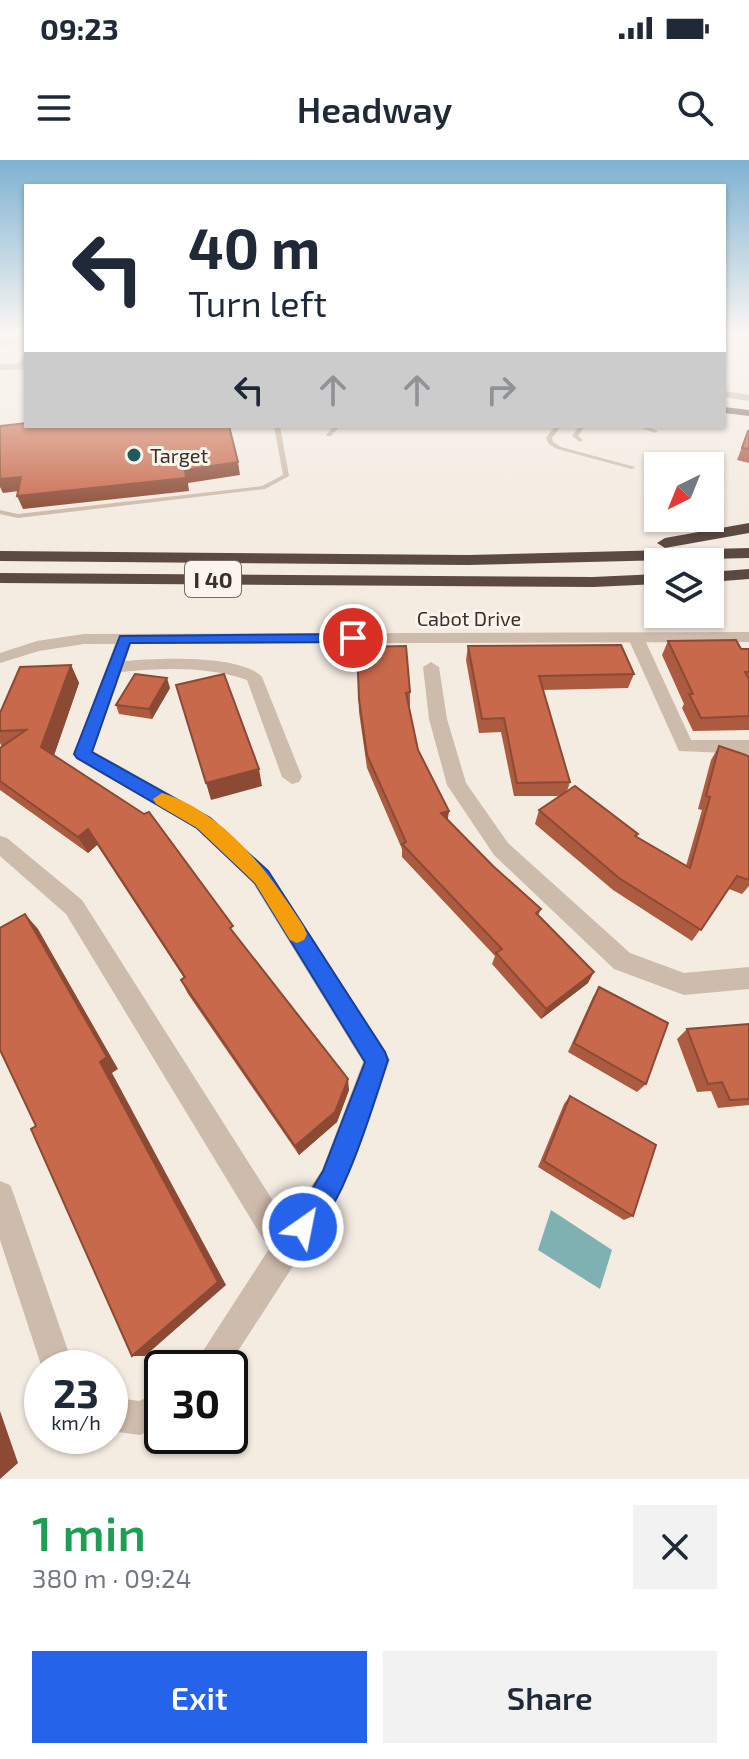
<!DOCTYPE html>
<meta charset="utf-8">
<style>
body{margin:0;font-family:"Exo 2",sans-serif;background:#f2f2f3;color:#1f2937;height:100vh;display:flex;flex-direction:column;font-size:30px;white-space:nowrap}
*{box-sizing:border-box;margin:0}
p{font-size:26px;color:#747a83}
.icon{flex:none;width:44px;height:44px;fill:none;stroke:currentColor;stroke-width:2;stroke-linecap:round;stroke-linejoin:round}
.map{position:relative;height:1319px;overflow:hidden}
.sheet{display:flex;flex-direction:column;background:#fff;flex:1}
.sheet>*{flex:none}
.top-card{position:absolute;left:24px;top:24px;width:702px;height:244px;border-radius:0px;box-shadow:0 2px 6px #0004;background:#fff;color:#1f2937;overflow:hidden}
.needle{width:52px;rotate:223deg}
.fabs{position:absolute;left:644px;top:292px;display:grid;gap:16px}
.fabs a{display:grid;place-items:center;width:80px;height:80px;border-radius:0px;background:#fff;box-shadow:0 2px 6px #0004;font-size:40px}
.speed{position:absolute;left:24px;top:1190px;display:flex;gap:16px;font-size:40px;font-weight:700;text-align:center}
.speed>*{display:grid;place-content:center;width:104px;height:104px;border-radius:50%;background:#fff;box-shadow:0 2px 6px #0004;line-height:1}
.speed small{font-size:20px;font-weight:400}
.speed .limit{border:4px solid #111;border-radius:12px;background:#fff;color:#111}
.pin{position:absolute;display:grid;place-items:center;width:68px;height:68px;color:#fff;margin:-34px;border:4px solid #fff;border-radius:50%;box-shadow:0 2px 8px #0007}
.me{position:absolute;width:88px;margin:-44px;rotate:33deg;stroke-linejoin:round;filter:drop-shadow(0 0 6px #0008)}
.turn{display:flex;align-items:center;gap:28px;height:168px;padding:0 32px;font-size:36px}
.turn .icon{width:104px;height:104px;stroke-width:2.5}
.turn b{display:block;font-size:56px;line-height:68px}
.lanes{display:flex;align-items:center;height:76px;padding:0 32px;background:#0003;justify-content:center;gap:40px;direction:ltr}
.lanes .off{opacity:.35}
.round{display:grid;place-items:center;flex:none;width:84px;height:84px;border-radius:0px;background:#f2f2f3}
.head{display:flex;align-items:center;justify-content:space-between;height:136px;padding:0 32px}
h1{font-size:48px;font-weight:600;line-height:60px;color:#1e9e55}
.button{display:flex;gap:16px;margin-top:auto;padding:16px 32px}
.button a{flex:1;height:92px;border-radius:0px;background:#2563eb;color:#fff;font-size:32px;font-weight:600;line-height:92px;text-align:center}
.button a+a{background:#f2f2f3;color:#1f2937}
.status{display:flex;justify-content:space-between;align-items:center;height:56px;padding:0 40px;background:#fff;direction:ltr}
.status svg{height:22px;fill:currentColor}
header{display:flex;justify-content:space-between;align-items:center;height:104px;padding:0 32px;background:#fff;font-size:36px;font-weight:600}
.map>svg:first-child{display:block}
.water{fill:#7fb0b2}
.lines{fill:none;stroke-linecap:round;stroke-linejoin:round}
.service{fill:#cdbbac;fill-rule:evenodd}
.minor{fill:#cdbbac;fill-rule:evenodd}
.tertiary{fill:#cdbbac;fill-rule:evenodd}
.primary{fill:#7d675c;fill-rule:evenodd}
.motorway{fill:#5c4a42;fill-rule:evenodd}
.wall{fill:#ac5a40}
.shaded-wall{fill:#8c4a34}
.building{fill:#c8694b;stroke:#8c4a34;stroke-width:2}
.route{fill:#2563eb;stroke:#184099;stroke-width:2}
.slow{fill:#f59e0b}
.poi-dot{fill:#1f5a5e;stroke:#fbf5ee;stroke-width:3}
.labels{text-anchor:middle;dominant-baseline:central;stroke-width:6;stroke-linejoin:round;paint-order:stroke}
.far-poi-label{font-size:20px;fill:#3b302b;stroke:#fbf5ee;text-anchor:start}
.far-street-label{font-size:20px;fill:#3b302b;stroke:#fbf5ee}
.shield{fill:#fbf5ee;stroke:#756b66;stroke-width:2}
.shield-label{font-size:22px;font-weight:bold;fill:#3b302b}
</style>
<div class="status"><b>09:23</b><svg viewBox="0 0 49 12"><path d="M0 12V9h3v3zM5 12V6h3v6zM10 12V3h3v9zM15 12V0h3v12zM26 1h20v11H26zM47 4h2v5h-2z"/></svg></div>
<header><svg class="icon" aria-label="menu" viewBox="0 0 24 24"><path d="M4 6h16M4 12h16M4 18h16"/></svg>Headway<svg class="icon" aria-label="search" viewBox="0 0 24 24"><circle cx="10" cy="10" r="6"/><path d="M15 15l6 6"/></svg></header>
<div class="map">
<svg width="749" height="1319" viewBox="0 0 749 1319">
<rect width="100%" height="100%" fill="#f4ebe1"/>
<path class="water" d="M551,1050L612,1090L600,1129L538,1090Z"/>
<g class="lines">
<path class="service" d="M24,197H26V201L20,208H16Z
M274,266H280L289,316L265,329L18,358L0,354V350L18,354L262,326L283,315Z
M334,266H340L331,276H327L326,275Z
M555,266H561L552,278L553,282L561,287L635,307L632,309L557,289L549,284L546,278Z
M579,266H585L578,276L583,280L580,282L572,276Z
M637,266H645L658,271L655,273Z"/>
<path class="minor" d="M26,174V180L0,186V180Z
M26,203V209L0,210V204Z
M724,231L749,235V241L724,237Z
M636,473L644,478L691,580H749V594L679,591L628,478Z
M125,474L133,479L125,501C156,498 241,494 262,517L302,617L299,622L292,624L282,617L247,520C206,506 164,508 121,512L93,591L211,657L269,711L390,900L343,1029L227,1208H192L269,1089L66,754L0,696V676L7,678L82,740L287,1063L322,1010L363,902L253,723L197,669L76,599L74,594L117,479Z
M431,502L439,507L447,559L466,623L508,683L630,793L684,813L749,807V829L684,835L614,809L494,695L447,625L429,559L423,507Z
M0,1021L10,1025L14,1035L74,1208H42L0,1080Z
M162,1231V1265L140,1275L110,1271V1237L139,1241Z"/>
<path class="tertiary" d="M749,472V482L84,484L39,491L0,503V493L37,481L84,474Z"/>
<path class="primary" d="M724,247L749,250V256L724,253Z"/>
<path class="motorway" d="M749,363V373L665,388L657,383L665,378Z
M749,388V398L468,405L0,401V391L468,395Z
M749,409V419L710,422V412Z
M0,413L593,417L658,414V424L593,427L0,423Z"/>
</g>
<path class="wall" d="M748,271H749V303L737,300Z
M668,481L749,489V570L693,571L682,548L684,544L662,495Z
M468,486L634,514L628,528L543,530L570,622L567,631L638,674L636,677L686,706L702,650L698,649L711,600L719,586L749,596V726L742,734L729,729L692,781L613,730L535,664L539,650L561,636H514L501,572L479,573L466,500Z
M357,487L410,532V546H408L418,590L449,651L447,659L493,706L541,749L538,756L588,823L541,859L492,804L495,796L402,697V689L367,608L359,552Z
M71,505L79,523L54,595L237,777L349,930L337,962L299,995L188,834L181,820L184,818L97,685L88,693L0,630V588L2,587L0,583V553Z
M170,528L152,559L119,554L116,545Z
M599,827L646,924L637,932L568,892L593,837Z
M749,864V945L718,948L711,931L697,932L677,879L687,869Z
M570,936L633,1056L624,1060L538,1007L564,944Z"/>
<path class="shaded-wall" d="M238,302L240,315L188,323L189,331L23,349L17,336Z
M0,317H21L27,330L3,333L0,327Z
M71,505L79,523L51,604L41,587Z
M167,518L170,528L152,559L149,549Z
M259,609L262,626L211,640L206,623Z
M449,651L447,664L441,653Z
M88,669L97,685L88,693L78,677Z
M25,754L38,769L118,909L112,913L226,1125L145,1196H132L100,902Z
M594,812L588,823L541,859L546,849Z
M348,919L349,930L337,962L299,995L295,986Z
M0,1251L18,1303L0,1319Z"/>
<path class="building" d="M26,263V266H229L238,302L185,310L186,318L17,336L21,317L0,319V266Z
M748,271H749V289L742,288Z
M736,480L741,489H749V512H745L749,519V556L701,558L689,534H693L668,481Z
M621,485L634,514L539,516L570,622L517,623L504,558L482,559L468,486Z
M406,486L410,532L406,533L418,590L449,651L441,653L493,706L541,749L536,753L594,812L546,849L496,793L502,789L402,684L406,682L367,595L359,539L357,487Z
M71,505L41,587L144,654L149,652L233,766L230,768L348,919L335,952L295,986L181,820L185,817L88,669L78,677L0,621V588L26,570L0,571V553L20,507Z
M135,514L167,518L149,549L116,545Z
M224,514L259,609L206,623L176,525Z
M719,586L749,596V720L737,716L701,770L619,718L539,650L575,626L638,674L635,676L690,708L710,637L706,636Z
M25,754L107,897L100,902L218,1122L132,1196L31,969L36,966L0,890V768Z
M599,827L668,863L646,924L574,883Z
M749,864V939L730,940L722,922L708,924L687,869Z
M570,936L656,985L633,1056L544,1001Z"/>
<linearGradient id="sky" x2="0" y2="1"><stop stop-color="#7eb2d2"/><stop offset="0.48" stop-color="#faf6f2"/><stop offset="1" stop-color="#faf6f2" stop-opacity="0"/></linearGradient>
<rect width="749" height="359" fill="url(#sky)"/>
<path class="route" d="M353,474L360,478L358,482L130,483L92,592L210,658L268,711L385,892L388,900C375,939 339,1065 303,1080L293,1077L289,1067L323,1011L365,902L255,723L197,668L77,598L74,594L120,476Z"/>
<path class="slow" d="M162,633C226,653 270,714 304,767L307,774L304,780L297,783L290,780L255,723L197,668L156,644L153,639Z"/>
<circle class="poi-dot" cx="134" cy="295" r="8"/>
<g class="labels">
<g class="far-poi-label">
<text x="150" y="295">Target</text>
</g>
<g class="far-street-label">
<text x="469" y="458">Cabot Drive</text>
</g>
<rect class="shield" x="185" y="401" width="56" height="36" rx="6"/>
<g class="shield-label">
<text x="213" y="419">I 40</text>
</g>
</g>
</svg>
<div class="fabs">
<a><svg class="needle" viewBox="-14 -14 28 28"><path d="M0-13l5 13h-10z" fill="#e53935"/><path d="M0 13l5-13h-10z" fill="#747a83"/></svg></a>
<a><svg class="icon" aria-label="layers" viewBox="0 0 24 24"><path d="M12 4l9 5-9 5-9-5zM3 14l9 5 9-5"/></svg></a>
</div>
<div class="speed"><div>23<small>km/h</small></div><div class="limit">30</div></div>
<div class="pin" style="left:353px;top:478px;background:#d93025"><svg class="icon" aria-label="arrive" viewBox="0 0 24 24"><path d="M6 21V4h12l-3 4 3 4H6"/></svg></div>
<svg class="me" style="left:303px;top:1067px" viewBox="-20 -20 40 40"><circle r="17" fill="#2563eb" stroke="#fff" stroke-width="3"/><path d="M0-11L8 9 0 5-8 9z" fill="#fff"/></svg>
<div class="top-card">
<div class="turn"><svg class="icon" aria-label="left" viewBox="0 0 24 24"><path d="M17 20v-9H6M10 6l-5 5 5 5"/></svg><div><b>40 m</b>Turn left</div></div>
<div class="lanes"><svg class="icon" aria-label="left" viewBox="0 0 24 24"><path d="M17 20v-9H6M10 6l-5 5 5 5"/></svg><svg class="icon off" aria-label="ahead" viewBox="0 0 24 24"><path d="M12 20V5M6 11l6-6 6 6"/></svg><svg class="icon off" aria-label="ahead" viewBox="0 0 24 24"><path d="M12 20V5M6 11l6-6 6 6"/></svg><svg class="icon off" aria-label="right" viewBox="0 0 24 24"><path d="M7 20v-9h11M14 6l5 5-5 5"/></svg></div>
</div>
</div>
<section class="sheet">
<div class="head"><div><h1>1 min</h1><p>380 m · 09:24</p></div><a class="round"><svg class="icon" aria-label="close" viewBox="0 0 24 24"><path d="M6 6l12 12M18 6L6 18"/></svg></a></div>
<div class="button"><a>Exit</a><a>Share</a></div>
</section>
